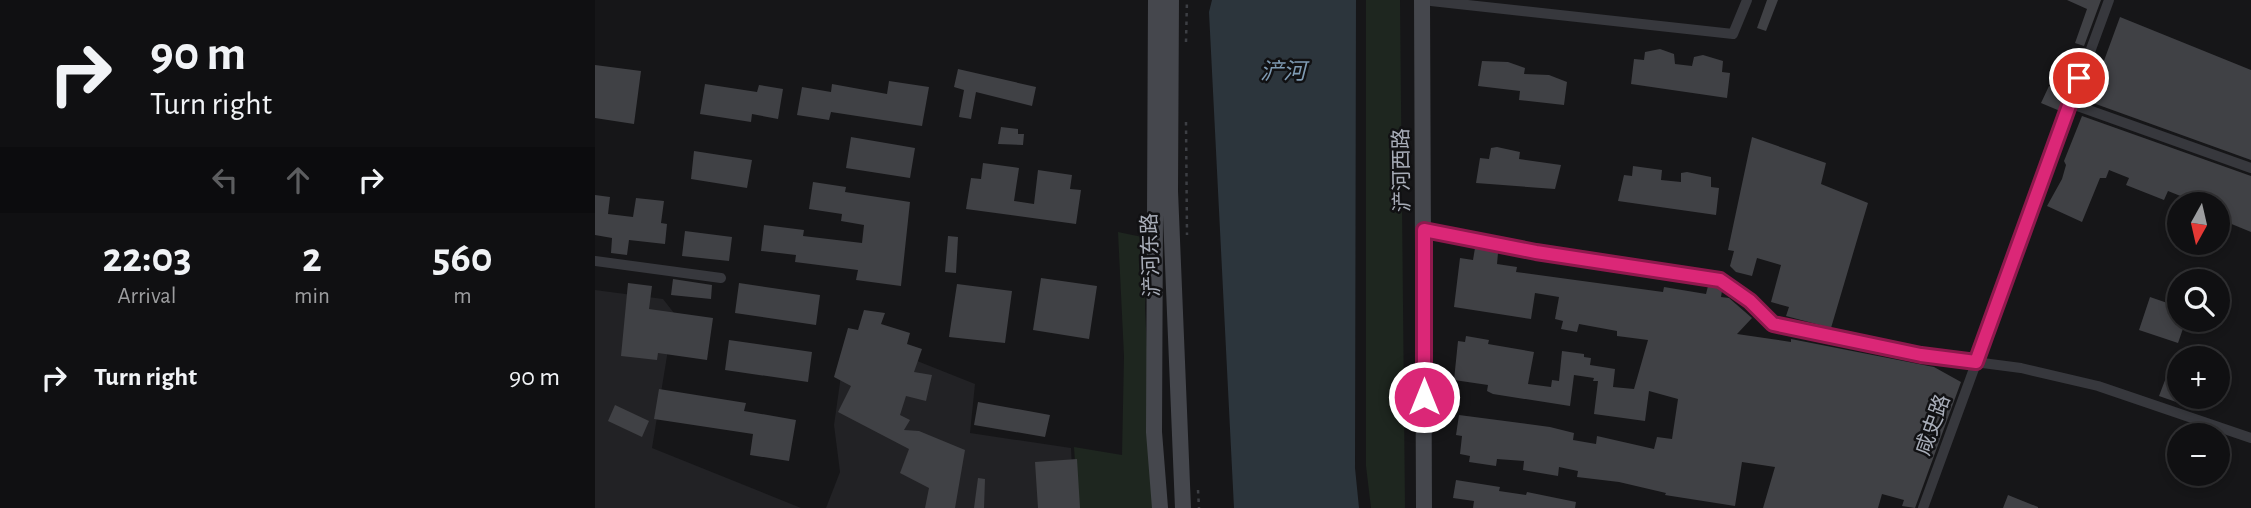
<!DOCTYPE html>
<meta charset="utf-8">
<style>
body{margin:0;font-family:"Alegreya Sans","Noto Sans SC",sans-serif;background:#1e1e20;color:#f1f3f6;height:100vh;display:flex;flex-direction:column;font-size:26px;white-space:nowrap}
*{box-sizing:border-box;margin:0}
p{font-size:23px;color:#9c9d9f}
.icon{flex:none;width:38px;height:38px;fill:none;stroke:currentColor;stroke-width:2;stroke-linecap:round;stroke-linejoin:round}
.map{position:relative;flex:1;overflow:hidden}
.sheet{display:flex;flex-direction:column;background:#101012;width:595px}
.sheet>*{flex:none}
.hud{background:#101012;color:#f1f3f6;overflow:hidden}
.needle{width:46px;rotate:188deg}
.tools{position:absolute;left:1572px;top:192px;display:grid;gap:14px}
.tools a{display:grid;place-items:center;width:63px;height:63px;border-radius:50%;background:#101012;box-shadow:0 4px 10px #0003,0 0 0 2px #303032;font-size:35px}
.pin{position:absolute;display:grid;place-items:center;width:60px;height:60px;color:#fff;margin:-30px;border:4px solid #fff;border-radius:50%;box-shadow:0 2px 7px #0007}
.me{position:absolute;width:77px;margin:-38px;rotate:0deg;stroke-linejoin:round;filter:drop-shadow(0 0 5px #0008)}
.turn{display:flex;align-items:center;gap:24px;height:147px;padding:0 35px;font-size:32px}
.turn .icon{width:91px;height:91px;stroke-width:2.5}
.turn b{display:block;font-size:49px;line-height:60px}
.lanes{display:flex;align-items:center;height:66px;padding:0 35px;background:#0003;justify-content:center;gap:35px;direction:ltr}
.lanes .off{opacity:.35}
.eta{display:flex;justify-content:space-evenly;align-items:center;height:119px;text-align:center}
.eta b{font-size:42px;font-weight:600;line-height:49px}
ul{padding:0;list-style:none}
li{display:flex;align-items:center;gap:21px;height:91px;padding:0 35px}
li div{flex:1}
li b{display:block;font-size:26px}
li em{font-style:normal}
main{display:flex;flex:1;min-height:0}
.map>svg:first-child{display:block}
.built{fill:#222225}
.green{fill:#1e261f}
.water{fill:#2c353c}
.building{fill:#404145}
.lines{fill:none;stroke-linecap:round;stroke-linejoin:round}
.path{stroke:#3d3f44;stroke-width:2.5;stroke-dasharray:3.5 5;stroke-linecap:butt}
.street{stroke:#37383d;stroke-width:10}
.secondary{stroke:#45474d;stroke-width:16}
.route-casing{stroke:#8e194d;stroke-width:18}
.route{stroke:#db2777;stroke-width:12}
.labels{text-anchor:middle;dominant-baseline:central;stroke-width:5;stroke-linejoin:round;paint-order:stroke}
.street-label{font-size:21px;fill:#a8adb8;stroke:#111113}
.water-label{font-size:23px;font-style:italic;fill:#7f9bb3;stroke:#111113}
</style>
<main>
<section class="sheet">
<div class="hud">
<div class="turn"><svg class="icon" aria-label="right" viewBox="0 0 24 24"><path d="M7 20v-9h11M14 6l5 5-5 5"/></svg><div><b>90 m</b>Turn right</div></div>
<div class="lanes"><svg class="icon off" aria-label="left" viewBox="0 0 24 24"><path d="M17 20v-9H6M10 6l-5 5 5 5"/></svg><svg class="icon off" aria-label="ahead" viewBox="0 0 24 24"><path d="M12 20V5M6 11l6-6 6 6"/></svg><svg class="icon" aria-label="right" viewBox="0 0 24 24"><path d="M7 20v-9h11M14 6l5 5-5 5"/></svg></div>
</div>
<div class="eta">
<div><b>22:03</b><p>Arrival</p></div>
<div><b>2</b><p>min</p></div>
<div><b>560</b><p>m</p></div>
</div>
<ul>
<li><svg class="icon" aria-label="right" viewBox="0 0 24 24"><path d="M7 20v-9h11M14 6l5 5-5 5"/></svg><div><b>Turn right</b></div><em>90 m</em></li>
</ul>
</section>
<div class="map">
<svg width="1656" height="508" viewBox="0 0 1656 508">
<rect width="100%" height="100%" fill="#161618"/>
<path class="built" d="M0,290L68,299L79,313L57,448L206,508H0Z
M252,333L380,384L375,433L476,448L479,508H231L245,472L239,425Z"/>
<path class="green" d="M771,0H805L810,508H776L771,466Z
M523,232L552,238L550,308L560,508H483L479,447L527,455L529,356Z"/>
<path class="water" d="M617,0H761L760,468L764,508H639L614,12Z"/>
<path class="building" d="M1172,0H1183L1171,31L1162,28Z
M1472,0H1506L1489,46L1480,43L1492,9Z
M1525,17L1656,70V160L1498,103L1495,99Z
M1065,49L1079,54L1080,64L1097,66L1099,57L1108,55L1128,61L1127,72L1135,73L1132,98L1036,84L1039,59L1049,60L1050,52Z
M887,61L913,62L930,68L929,74L954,75L972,82L969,105L924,100L925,91L883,86Z
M0,65L46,71L39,124L0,118Z
M363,69L441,87L437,106L381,92L376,119L364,117L369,90L359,87Z
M294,81L334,87L327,126L236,112L234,120L202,115L207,87L236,92L237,84L292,94Z
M110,84L162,92L164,85L188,89L183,119L157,114L156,122L105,114Z
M1454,86L1471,93L1465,111L1446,103Z
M1487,116L1656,176V232L1622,218V205H1608L1573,191L1569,200L1531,185L1534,178L1514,170L1511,178H1505L1487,222L1452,206L1467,179L1471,165L1469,161Z
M406,127L423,129V134H429L428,145L403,144Z
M256,137L320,148L315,178L251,168Z
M1157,137L1231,163L1226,184L1273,203L1236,328L1191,316L1194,307L1176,302L1186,265L1162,258L1157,276L1141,272L1135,266L1139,251L1133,250Z
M902,147L925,152L924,159L966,165L960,189L881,183L885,158L894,159L896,148Z
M99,151L157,160L152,188L96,179Z
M388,163L424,168L419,201L439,204L443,170L477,175L475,189L486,190L481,224L371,209L376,178L386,179Z
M1038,166L1067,170L1066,180L1086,182V173L1092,172L1116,177V187L1124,188L1121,215L1023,201L1029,175L1037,176Z
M218,182L251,187L250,192L315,202L306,286L261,280L263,270L200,262L201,255L166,251L169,225L209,230L208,236L267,243L269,225L246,221L247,214L214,209Z
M0,195L15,197L13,214L38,217L41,198L69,201L66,223L72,224L70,244L34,240L32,255L16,253L17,238L0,235Z
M90,231L137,237L134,261L87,256Z
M353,236L363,237L361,273L350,272Z
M880,248L903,253L902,264L922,267L921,272L1068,292L1069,287L1111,294L1113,286L1122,288L1127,291L1126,297L1134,298L1157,318L1142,334L1196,342V339L1339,367L1366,382L1320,508L1307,506L1309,500L1287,494L1283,508H1168L1180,467L1147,462L1140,506L1070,495L1071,493L1024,482L982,477L983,471L964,467L963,476L928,470L929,461L902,459L901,466L874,462L875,456L865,454L867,436L861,435L864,415L955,427L979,433L978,440L1001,444L1002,436L1059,449L1062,437L1077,439L1083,399L1054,391L1050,421L999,414L1003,381H998L999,378L979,375L975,406L898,394L892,391L893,385L859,380L863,341L870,342L871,336L894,340L893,344L939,352L933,384L956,387L957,380L964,381L967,351L989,354V357L996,358L995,365L1020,369L1018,387L1039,389L1053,340L1022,336V331L984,324L982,332L966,329L968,321L960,319L964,297L940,293L936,319L859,307L865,258L878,260Z
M446,278L502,286L494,339L438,330Z
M78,279L117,285L116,299L76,295Z
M33,283L57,286L54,309L118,318L112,360L63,353L62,360L26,356Z
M144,283L225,295L221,325L140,313Z
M362,284L417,291L410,343L354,337Z
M1555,297L1584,307V320H1591L1583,343L1544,330Z
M269,310L290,313L286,324L315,333L312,344L327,349L319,372L337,375L331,401L311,396L305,415L315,420L309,430L324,431L370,450L360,508H330L334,488L305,473L314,449L243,412L256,386L239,377L253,328L263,330Z
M134,340L217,352L213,382L130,370Z
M1572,375L1584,379V403L1564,396Z
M64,389L151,403L149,411L201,420L194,461L155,455L158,434L59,419Z
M383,402L455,415L450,437L379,425Z
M20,405L54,421L47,437L13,421Z
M482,459L485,508H443L440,462Z
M383,478L390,479L389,508H379Z
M861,480L905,487L904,491L931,495L932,492L981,502L980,508H878L879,501L858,498Z
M1413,495L1443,507V508H1408Z"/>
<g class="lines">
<path class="path" d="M591,42L592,0
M591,122L592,235
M603,490L604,508"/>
<path class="street" d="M827,0L1138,34L1152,0
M1474,103L1656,168
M829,230L941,252L1125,280L1155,301L1178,324L1326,355L1426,368L1503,386L1656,438
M0,261L126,278
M1328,508L1514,0"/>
<path class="secondary" d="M561,0L559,432L565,508
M576,0L575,191L588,508
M827,0L829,508"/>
</g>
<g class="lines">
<defs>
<path id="route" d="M829,397V230L941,252L1125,280L1155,301L1178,324L1326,355L1381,362L1484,78"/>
</defs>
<use href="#route" class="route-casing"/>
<use href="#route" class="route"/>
</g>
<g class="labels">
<g class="street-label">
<text transform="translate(807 170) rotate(-91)">浐河西路</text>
<text transform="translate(556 255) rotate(-92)">浐河东路</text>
<text transform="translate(1338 425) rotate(-70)">咸史路</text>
</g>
<g class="water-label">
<text x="688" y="72">浐河</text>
</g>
</g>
</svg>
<div class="tools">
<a><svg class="needle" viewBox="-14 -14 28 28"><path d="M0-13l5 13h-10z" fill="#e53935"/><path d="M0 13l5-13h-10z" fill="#9c9d9f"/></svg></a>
<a><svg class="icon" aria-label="search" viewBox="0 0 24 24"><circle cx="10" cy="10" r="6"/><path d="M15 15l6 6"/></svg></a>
<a>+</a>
<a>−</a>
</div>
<div class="pin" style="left:1484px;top:78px;background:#d93025"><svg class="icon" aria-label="arrive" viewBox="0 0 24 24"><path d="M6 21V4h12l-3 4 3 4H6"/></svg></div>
<svg class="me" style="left:829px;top:397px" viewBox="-20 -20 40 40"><circle r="17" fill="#db2777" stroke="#fff" stroke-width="3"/><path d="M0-11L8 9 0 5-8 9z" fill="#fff"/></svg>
</div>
</main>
